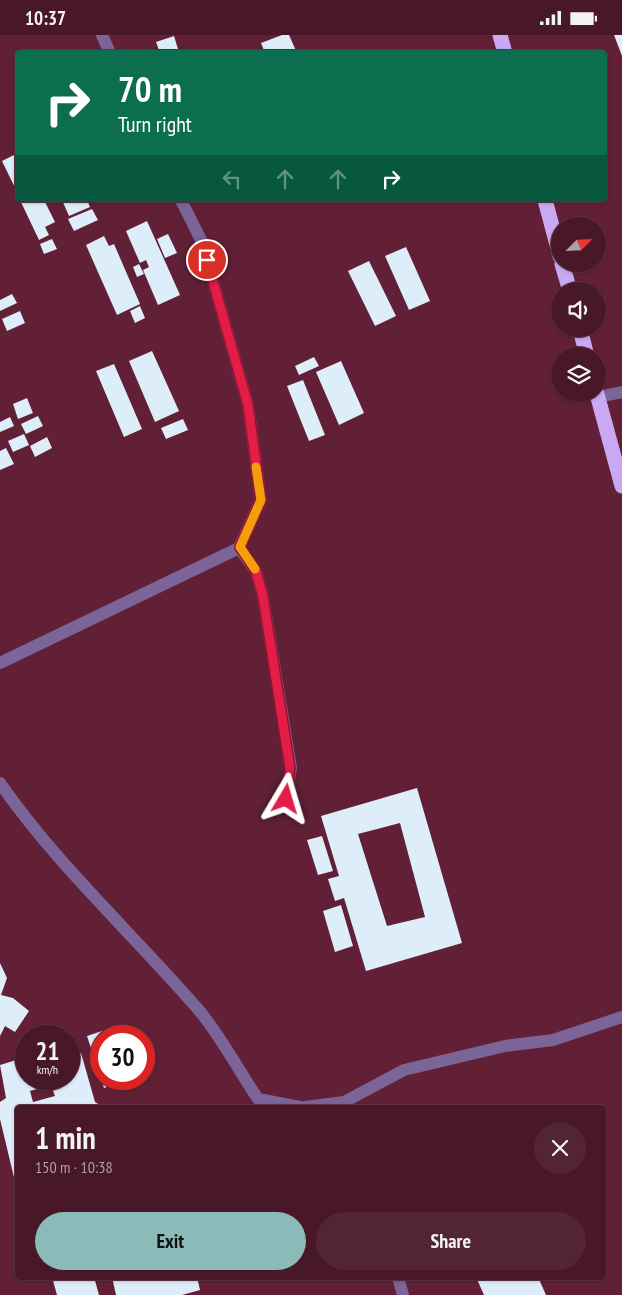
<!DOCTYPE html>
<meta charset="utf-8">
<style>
body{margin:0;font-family:"PT Sans Narrow",sans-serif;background:#532534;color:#f1f3f6;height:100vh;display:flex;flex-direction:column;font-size:19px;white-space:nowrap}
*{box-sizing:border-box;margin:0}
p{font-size:16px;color:#b1a0a8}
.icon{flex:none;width:28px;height:28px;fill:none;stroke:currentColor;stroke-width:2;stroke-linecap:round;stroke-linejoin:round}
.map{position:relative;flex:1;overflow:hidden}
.panel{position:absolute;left:15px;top:1070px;width:591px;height:175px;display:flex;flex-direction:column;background:#491828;border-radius:5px;box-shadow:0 1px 4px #0004,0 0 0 1px #613745}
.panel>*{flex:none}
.hud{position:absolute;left:15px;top:15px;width:592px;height:152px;border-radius:5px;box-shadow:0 1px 4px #0004,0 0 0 1px #613745;background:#0b6e4f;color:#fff;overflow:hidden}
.needle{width:32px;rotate:66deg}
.fabs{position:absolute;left:551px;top:182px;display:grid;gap:10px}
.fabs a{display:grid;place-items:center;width:55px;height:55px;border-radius:50%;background:#491828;box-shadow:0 1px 4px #0004,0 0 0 1px #613745;font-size:25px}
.speed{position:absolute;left:15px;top:990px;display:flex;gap:10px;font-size:25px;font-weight:700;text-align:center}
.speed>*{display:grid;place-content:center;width:65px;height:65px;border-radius:50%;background:#491828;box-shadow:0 1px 4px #0004,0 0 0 1px #613745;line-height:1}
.speed small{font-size:12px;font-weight:400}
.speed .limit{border:8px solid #d22;background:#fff;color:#111}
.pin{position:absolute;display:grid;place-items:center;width:42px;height:42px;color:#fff;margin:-21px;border:2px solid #fff;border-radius:50%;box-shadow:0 1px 5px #0007}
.me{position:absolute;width:55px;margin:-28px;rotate:7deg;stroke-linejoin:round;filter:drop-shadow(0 0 4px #0008)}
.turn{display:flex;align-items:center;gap:18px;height:105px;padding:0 20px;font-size:22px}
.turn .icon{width:65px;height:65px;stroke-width:2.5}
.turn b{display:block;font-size:35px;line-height:42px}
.lanes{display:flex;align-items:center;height:48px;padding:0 20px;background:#0003;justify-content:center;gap:25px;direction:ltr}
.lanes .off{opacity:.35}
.round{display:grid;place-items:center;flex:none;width:52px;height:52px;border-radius:26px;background:#532534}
.summary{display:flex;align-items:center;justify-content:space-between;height:85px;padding:0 20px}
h1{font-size:30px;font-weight:600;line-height:38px}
.button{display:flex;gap:10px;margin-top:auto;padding:10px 20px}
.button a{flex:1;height:58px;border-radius:30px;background:#8bbbb9;color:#111;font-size:20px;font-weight:600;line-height:58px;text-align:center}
.button a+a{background:#532534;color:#f1f3f6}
.status{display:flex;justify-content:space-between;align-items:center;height:35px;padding:0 25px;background:#491828;direction:ltr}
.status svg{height:14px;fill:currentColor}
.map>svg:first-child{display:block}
.building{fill:#deedfa;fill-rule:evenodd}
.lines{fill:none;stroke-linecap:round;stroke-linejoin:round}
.minor{stroke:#7b6598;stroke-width:12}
.highway{stroke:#c9a9f3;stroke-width:15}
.route-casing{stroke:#92132f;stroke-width:12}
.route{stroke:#e11d48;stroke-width:9}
.slow{stroke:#f59e0b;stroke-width:9}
</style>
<div class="status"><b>10:37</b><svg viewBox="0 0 49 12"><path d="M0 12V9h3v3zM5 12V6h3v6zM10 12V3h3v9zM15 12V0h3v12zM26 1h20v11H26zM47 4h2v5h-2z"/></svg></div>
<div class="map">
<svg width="622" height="1260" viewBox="0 0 622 1260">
<rect width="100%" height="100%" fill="#612035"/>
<path class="building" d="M282,0H289L297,18H265L261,8Z
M614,0H622V21Z
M174,1L178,14L160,18L156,7Z
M18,118V159L2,126Z
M20,165H44L55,187L45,192L49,200L39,205Z
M62,165H87L90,172L69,181Z
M92,174L98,185L74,196L68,184Z
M147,186L180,260L158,270L143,235L149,232L146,225L140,228L126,196Z
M168,199L177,218L165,223L157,204Z
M104,201L109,211L114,209L140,269L117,280L86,210Z
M52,204L57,214L44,219L40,209Z
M406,212L430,266L409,275L385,221Z
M369,226L396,281L375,291L348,236Z
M139,229L144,239L137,242L133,232Z
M12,259L17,268L0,276V265Z
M140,271L145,283L135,288L130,276Z
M20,276L25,288L7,296L2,284Z
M152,316L179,376L155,387L129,326Z
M314,322L319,331L299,340L295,331Z
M341,326L364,378L339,390L316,337Z
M114,329L142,394L124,402L96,336Z
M303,345L325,400L309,406L287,351Z
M27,363L33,378L18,384L13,369Z
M38,381L43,391L26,399L21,389Z
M10,382L14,391L0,397V387Z
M183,384L188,395L166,404L161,393Z
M24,399L29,410L13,417L8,406Z
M47,402L52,413L35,422L30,411Z
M6,413L14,429L0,435V416Z
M417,753L462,908L366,936L344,863L335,866L328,844L339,841L321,781ZM400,788L425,882L387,891L358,799Z
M322,801L333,836L318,840L307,805Z
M341,870L353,911L335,917L323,876Z
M0,928L7,943L1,960L13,963L29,976L15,997L5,991L0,1001Z
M105,995L107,1001H101V1044H120L122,1047L104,1053L87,1001Z
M81,1018L95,1067L103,1072H18L17,1155L0,1084V1067L6,1063L0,1030L26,1022V1044H69V1023ZM51,1050L55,1061L33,1067L30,1056Z
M52,1242H94L99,1260H57Z
M112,1242H197L200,1255L182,1260H116Z
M476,1242H538L546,1260H484Z"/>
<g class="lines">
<path class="minor" d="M102,0L110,18
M598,362L622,357
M239,513L256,536L263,562L291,733L286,764
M0,628L239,513L261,465L248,370L202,207L181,165
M0,748C57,830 132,898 197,973C219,998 239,1036 258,1064L300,1072
M305,1072L344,1067
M346,1072L344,1067L404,1035L505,1011L553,1005L622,982
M398,1242L403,1260"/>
<path class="highway" d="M500,0L505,18
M545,165L560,221
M562,229L570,256
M580,294L587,321
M597,359L622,451"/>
</g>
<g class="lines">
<defs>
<path id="route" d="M207,225L248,370L261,465L240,512L256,536L263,562L290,733L286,764"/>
</defs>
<use href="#route" class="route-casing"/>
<use href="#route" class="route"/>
<path class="slow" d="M255,534L240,512L261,465L256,432"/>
</g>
</svg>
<div class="fabs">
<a><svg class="needle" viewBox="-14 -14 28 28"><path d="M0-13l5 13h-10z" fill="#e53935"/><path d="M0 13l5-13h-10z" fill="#b1a0a8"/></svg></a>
<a><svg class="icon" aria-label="sound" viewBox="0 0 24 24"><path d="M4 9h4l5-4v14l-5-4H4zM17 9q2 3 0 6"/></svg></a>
<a><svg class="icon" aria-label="layers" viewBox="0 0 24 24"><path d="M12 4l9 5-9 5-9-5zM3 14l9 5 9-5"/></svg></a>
</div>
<div class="speed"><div>21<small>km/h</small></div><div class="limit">30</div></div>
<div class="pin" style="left:207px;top:225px;background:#d93025"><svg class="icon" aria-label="arrive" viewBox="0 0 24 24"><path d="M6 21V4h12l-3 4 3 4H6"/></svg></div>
<svg class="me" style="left:286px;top:764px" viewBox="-20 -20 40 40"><path d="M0-17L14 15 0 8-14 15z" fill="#e11d48" stroke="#fff" stroke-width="4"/></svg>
<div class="hud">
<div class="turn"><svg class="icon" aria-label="right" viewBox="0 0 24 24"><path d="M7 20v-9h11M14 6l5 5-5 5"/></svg><div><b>70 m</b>Turn right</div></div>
<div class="lanes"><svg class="icon off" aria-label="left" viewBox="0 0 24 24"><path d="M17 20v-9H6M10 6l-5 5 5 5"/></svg><svg class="icon off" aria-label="ahead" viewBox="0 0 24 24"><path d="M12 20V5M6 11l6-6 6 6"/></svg><svg class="icon off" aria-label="ahead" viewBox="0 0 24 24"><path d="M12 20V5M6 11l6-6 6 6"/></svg><svg class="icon" aria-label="right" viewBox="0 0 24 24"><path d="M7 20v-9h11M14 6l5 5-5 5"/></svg></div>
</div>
<section class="panel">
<div class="summary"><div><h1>1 min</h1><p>150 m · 10:38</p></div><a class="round"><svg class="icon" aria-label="close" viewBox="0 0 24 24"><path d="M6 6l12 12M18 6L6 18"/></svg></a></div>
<div class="button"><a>Exit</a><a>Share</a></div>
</section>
</div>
